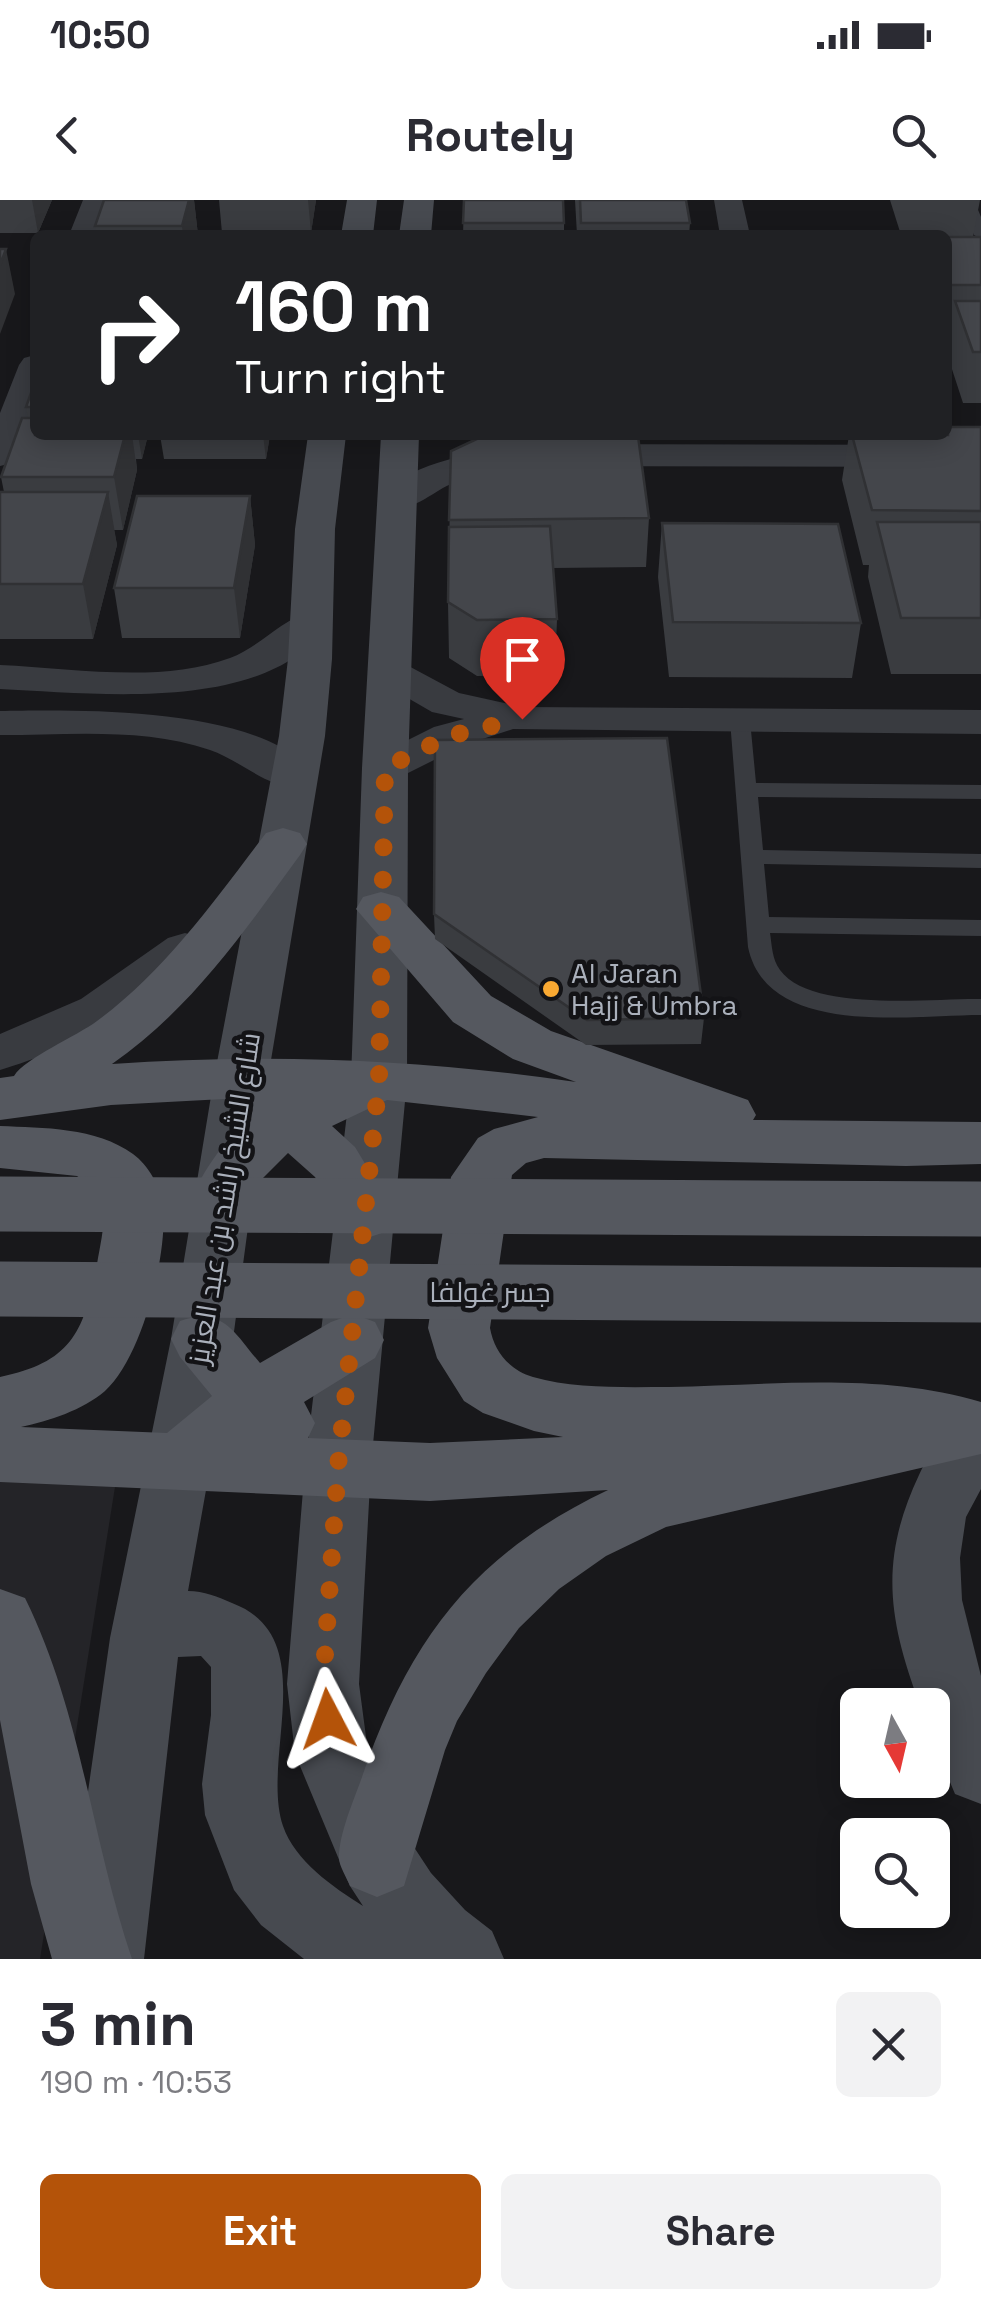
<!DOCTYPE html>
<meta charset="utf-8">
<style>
body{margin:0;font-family:"Space Grotesk",Cairo,sans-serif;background:#f2f2f3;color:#2b2b33;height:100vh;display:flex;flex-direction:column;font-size:38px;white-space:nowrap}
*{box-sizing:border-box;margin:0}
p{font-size:32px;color:#7c7c81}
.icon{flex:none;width:55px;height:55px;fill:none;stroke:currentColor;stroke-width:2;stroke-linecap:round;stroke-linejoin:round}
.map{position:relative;height:1759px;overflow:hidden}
.panel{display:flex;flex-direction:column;background:#fff;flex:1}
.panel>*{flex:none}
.guide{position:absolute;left:30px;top:30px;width:922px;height:210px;border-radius:15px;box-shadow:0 5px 25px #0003;background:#202124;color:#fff;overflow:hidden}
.needle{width:65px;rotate:172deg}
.controls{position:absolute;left:840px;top:1488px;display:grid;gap:20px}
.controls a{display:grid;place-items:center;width:110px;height:110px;border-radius:15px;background:#fff;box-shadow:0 5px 25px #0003;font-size:50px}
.pin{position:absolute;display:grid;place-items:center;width:85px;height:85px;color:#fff;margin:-102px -42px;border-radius:50% 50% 50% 0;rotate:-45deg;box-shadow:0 0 10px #0007}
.pin .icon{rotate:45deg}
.me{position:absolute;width:110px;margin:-55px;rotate:356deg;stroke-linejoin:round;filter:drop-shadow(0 0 8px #0008)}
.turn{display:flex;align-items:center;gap:35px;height:210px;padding:0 40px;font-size:45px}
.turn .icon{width:130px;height:130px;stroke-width:2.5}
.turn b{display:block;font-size:70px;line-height:85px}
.round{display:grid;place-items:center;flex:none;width:105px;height:105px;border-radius:15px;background:#f2f2f3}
.headline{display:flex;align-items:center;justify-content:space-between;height:170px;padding:0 40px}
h1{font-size:60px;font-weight:700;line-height:75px}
.cta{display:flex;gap:20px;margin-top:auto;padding:20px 40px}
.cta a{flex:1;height:115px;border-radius:15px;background:#b45309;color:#fff;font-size:40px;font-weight:700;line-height:115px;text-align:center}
.cta a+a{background:#f2f2f3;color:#2b2b33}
.status{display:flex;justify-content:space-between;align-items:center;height:70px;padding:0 50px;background:#fff;direction:ltr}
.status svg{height:28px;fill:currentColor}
header{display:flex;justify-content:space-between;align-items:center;height:130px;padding:0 40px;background:#fff;font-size:45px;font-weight:700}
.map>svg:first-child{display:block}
.built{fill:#242428}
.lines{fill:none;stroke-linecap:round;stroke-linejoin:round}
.service{fill:#393b40;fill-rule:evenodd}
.minor{fill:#393b40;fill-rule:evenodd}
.tertiary{fill:#393b40;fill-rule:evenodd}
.secondary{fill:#474a50;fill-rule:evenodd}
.primary{fill:#55585f;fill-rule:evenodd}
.primary-bridge{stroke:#55585f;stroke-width:55}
.wall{fill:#3a3c40}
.shaded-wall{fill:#303134}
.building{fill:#44464b;stroke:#303134;stroke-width:2.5}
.route{stroke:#b45309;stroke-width:18;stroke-dasharray:0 32.4}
.poi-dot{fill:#f9a932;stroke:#131316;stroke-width:4}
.labels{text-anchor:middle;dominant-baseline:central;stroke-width:9;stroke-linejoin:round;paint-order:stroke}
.poi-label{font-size:28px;fill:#aab0bb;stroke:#131316;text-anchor:start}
.street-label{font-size:28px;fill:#aab0bb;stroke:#131316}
</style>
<div class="status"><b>10:50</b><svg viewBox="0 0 49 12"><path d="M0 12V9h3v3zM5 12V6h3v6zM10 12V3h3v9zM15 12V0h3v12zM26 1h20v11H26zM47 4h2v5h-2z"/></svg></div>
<header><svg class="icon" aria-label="back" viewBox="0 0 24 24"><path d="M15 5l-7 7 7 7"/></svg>Routely<svg class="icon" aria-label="search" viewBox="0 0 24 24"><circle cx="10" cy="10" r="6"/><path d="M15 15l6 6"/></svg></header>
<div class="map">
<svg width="981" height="1759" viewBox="0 0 981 1759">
<rect width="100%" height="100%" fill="#18181b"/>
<path class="built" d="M0,1266L118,1268L40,1759H0Z"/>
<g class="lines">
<path class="service" d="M960,0H974L981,17V39L974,35Z
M740,514L750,520L756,583L981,585V599L758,597L763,650L981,654V668L764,664L769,717L981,720V736L770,733C772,746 772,759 780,770C811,813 932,798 981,799V815C911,815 767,838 748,747L730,520Z"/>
<path class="minor" d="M83,0H111L99,35H69Z
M714,0H742L750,35H720Z
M35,155C35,193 35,231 12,263L0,266V213L19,165L24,158Z
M310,412L324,416L329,424C266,515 95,493 0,489V465C73,468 160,484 230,458C260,447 282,419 310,412Z
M389,459L403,463L459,493L522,507L981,510V534L513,529L464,545L400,577L385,581L370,577L364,568L370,559L434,527L464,519L432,512L375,479L369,471L375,463Z
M0,511C77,510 267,505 315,577L309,586C274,595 243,561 210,550C144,527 68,535 0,535Z
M185,733L202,738L208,749C175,804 60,852 0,870V834L81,799L168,738Z"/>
<path class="tertiary" d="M522,244L981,245V267L522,266C501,271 480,275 459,281C432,289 417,314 386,306L380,298C406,261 481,253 522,244Z"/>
<path class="secondary" d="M347,0H377L373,35H341Z
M404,0H434L431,35H399Z
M308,235H346L335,329L332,459L325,536L268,878L233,1139L188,1391C204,1391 218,1397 232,1403C323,1437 260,1558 283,1626C295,1661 333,1687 363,1706L350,1686L295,1554L287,1484L305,1266L351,880L362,568L381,235H419L408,568L407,880L371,1266L359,1484L368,1552L404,1632L431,1673L465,1710L492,1731L504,1759H304L261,1725L234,1690L205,1615L202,1584L211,1515V1467L201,1456L178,1457L144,1759H64L110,1438L171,1139L214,878L279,536L288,459L295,329Z
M981,1211V1289L966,1317L960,1358L962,1400L981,1476V1604L955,1594L932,1539V1505H920C888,1419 879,1360 919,1275C933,1246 951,1222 981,1211Z"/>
<path class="primary" d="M283,628L300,633L307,644L300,655C244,732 191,809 112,864C269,853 421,859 576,882L513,859L453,822L356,709L363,697L381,692L399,697L491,796L551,831L748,900L756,915L753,920L981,922V964L906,966L544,958L526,963L512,975L490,1128C494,1151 509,1170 533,1177C575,1189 625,1187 669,1187C771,1185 882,1172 981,1202V1254L666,1327L606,1356L559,1389L519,1428L486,1473L457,1521L445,1550L404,1686L377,1697L350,1686C347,1678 339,1666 339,1658C339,1633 354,1600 362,1577C410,1438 474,1354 608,1290L430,1301L0,1282V1177C72,1162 84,1132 97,1064C101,1041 107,1017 102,994L77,976L0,968V926C43,928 96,927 133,954C148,965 161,987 163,1006C168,1054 142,1158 105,1191C83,1210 49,1221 21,1227L167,1233L212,1196L180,1157L171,1139L180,1121C224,1106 234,1133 260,1163L331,1122L353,1114L375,1122L384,1140L375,1158L304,1202L315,1223L308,1238L430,1243L563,1237L534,1231L483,1213L464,1201L437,1158L428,1128L451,977L478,938L494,929L538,917L387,900L332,926L355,947L396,1015L388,1031L367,1038L346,1031L315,977L288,953L257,984L245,1004L225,1010L205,1004L196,988C211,960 226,938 252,920L240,902L243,898L111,905L0,920V878L14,876C25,858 77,836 97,821C165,771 215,700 266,633Z
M0,1389L25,1398C82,1514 91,1638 132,1759H52L31,1684L0,1520Z"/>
<path class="primary-bridge" d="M0,1004L981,1009
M0,1089L981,1095"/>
</g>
<path class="wall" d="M0,0H52L38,33H0Z
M104,0H194L198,35H96L95,26Z
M219,0H316L311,33H222Z
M464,0L564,23V35H463Z
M575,0H686L690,23L689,35H577Z
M890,0H980L973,37L981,38V203H963L948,157V35H901Z
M35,182V235H148L142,259H136L137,270L123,330H114L117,345L93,439H0V292H4L1,277L28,218L26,207Z
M981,227V474H891L868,377L869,365H863L842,280L849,235H948Z
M160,235H270L266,259H164Z
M451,251L649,318L646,367L553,368L557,419L555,475L477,476L449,458L448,402Z
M250,296L255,345L240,438H122L114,388Z
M662,323L861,423L852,478L669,477L658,377Z
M434,714L704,818L701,844L586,845L435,739Z"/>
<path class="shaded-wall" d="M32,0H52L38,33Z
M189,0H194L198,35H183L182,26Z
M308,0H316L311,33Z
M6,49L15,94L0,134V65Z
M125,235H132L137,270L123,330L114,277Z
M138,235H148L142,259Z
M263,235H270L266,259Z
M108,292L117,345L93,439L83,384Z
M250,296L255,345L240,438L234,388Z"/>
<path class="building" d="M104,0H189L182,26H95Z
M464,0H563L564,23H463Z
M580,0H686L690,23H581Z
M948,37H981V85H948Z
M0,49H6L0,65Z
M955,101H981V152H973Z
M35,182V207H26Z
M22,218H35V235H125L114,277H1Z
M948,227H981V311L872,310L852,235H948Z
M483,236H638L649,318L449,320L451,251Z
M0,292H108L83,384H0Z
M137,296H250L234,388H114Z
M877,322H981V418H901Z
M662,323L838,324L861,423L673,422Z
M550,326L557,419L477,420L448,402L449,327Z
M667,538L704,818L587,820L434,714L435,540Z"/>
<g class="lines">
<path class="route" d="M328,1519L323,1484L338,1266L379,880L385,568L449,536L522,519"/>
</g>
<circle class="poi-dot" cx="551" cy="789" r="10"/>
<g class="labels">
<g class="poi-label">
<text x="571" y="773">Al Jaran<tspan x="571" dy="32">Hajj &amp; Umbra</tspan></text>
</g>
<g class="street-label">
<text transform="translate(224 998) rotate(-81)">شارع الشيخ راشد بن عبد العزيز</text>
<text x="490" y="1092">جسر غولفا</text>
</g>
</g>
</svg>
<div class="controls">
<a><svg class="needle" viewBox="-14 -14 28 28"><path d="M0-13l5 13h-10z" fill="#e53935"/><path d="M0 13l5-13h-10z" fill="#7c7c81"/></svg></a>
<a><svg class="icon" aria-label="search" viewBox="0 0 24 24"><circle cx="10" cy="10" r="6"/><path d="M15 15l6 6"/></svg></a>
</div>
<div class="pin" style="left:522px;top:519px;background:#d93025"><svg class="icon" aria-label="arrive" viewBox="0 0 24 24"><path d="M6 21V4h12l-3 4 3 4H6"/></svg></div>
<svg class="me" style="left:328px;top:1519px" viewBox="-20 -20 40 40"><path d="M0-17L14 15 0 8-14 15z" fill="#b45309" stroke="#fff" stroke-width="4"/></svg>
<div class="guide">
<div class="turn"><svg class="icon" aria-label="right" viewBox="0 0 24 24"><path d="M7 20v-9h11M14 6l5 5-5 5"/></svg><div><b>160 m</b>Turn right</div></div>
</div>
</div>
<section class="panel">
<div class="headline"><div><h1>3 min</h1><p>190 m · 10:53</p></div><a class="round"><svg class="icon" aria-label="close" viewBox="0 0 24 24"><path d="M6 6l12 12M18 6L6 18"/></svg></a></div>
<div class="cta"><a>Exit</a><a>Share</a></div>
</section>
